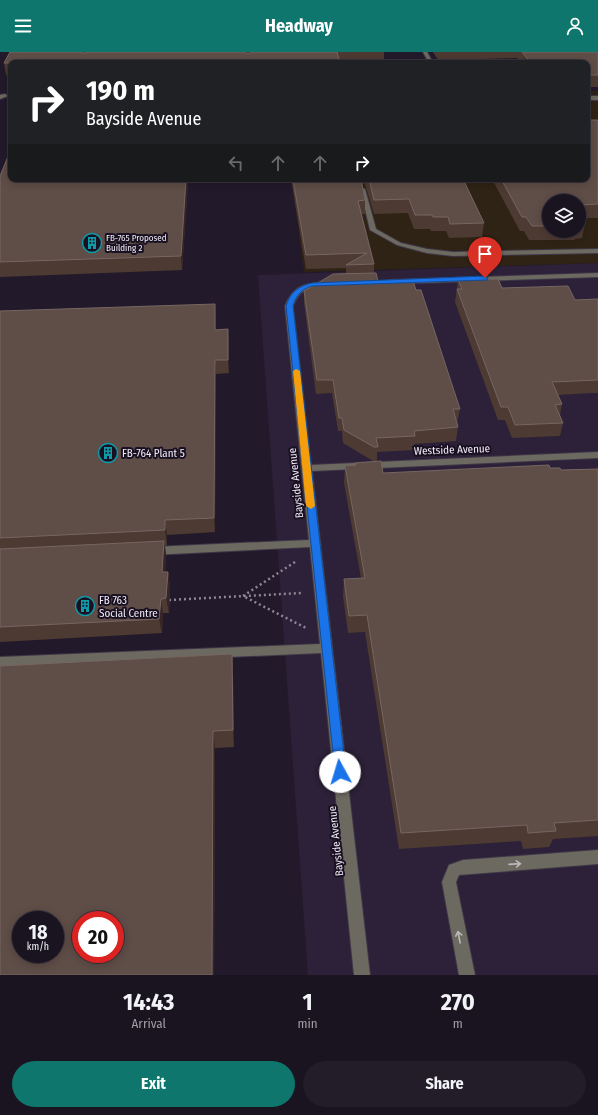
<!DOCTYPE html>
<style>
body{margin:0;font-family:"Fira Sans Condensed",sans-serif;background:#231d29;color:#f1f3f6;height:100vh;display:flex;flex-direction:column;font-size:15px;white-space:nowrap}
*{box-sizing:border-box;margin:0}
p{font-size:13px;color:#9f9ea5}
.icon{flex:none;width:22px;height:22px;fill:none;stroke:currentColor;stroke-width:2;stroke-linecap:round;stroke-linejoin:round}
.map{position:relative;height:923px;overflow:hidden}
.panel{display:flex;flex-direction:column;background:#1a1420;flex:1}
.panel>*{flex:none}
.banner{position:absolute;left:8px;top:8px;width:582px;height:122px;border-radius:8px;box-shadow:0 2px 10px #0003,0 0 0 1px #38333e;background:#202124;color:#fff;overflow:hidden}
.controls{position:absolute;left:542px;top:142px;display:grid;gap:8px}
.controls a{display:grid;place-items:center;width:44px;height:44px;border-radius:50%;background:#1a1420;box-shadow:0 2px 10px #0003,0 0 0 1px #38333e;font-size:20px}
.speed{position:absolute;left:12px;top:859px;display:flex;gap:8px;font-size:20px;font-weight:700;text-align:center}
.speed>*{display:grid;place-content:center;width:52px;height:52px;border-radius:50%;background:#1a1420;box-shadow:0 2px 10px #0003,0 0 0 1px #38333e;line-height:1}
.speed small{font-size:10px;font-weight:400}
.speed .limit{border:6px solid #d22;background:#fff;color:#111}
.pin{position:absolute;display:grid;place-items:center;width:34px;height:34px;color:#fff;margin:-41px -17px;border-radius:50% 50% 50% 0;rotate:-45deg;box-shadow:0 0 4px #0007}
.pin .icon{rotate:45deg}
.me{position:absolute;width:44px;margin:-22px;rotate:354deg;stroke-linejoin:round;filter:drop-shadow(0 0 3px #0008)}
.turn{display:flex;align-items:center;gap:14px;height:84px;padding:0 12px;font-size:18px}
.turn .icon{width:52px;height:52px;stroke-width:2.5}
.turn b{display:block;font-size:28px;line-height:34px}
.lanes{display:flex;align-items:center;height:38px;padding:0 12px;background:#0003;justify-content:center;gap:20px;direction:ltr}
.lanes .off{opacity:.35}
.eta{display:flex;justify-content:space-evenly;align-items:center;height:68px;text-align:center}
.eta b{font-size:24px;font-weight:700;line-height:28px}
.primary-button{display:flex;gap:8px;margin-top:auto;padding:8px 12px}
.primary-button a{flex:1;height:46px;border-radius:24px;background:#0f766e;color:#fff;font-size:16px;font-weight:700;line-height:46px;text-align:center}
.primary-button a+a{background:#231d29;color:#f1f3f6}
header{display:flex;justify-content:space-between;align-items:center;height:52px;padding:0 12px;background:#0f766e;color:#fff;font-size:18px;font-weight:700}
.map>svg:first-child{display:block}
.built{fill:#2c2138}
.industrial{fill:#2f2315;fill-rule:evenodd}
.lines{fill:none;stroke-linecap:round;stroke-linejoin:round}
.minor-casing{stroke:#3f3747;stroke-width:2}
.path{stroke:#8d8695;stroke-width:2.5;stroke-dasharray:2 3;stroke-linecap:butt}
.minor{fill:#6c6a60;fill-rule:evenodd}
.wall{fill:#4d3a32;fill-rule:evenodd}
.shaded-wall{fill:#352526}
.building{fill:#5f4d47;stroke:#766662;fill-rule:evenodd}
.oneway{stroke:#bbb7ba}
.route{fill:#1a73e8;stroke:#114b97}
.slow{fill:#f59e0b}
.labels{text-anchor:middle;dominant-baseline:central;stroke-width:4;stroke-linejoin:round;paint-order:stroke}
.far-poi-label{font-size:9px;fill:#f0eaf6;stroke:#191121;text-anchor:start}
.street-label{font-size:11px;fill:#f0eaf6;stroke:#191121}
.poi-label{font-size:11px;fill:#f0eaf6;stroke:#191121;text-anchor:start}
</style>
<header><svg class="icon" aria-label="menu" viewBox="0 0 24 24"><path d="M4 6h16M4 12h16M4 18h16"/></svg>Headway<svg class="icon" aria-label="person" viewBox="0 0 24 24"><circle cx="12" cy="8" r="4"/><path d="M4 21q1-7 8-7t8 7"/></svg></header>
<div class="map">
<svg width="598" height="923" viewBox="0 0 598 923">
<rect width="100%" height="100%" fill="#221a2b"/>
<path class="built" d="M598,211V923H308L258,223Z"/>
<path class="industrial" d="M587,39H598V211L304,220L292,127H587ZM549,149H579V179H549Z"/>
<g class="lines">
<defs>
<path id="minor" d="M423,0H427L433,11H429Z
M0,43L5,42L8,44L0,47Z
M587,44H598V48H587Z
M360,136L365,137L376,177L401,191L427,197L453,200L598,197V201L453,204L427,201L397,193L370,178Z
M598,221V225L388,232L384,230L388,228Z
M328,230L332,232L331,234C311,237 302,232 293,254L311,413L598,400V406L312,419L370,923H354L321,601L0,615V605L320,592L310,495L152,503L148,502L147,499L148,496L152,495L309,488L285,254C294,232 306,231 328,230Z
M598,798V812L459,823L456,830L475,923H459L442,830L449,813L463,808Z"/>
</defs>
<use href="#minor" class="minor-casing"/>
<path class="path" d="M295,510L243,544L306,576
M169,548L302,541"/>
<use href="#minor" class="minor"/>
</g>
<path class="wall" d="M10,0H87L86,1L245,0V1H251V0H384V9L340,10V11H11V23H6L4,11Z
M433,0H598V35H587V11H520L517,6L438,8Z
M598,68V166H582V167L585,172L582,186L575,187L574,188H529L524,179H520L492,127H587ZM549,149H579V179H549Z
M0,124L11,127H463L484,171L482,185L449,186L446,179H431L430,177H414L408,161L374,162L365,132L362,131L365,148V162H361L374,212V221L378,229L416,238L460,357L457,371L458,375L456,389L414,392V398L377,400V409H373L343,391L342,379H338L332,341L316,342L304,251V239L346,222V216L306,217L291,127L188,130L182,218L0,225Z
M458,228L575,248L598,247V341H592L558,343L562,352L560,363L563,371L560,384L512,386L505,368H498L455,250Z
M0,259L216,265V278L228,277L229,321L216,322L215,480L167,483V493H165L166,503L165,520H168L170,535L169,561H163L162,581L0,590Z
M355,411L383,421L550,416L561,418L598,417V784L553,787L549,795L523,797L521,789L399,797L365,580L348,581L343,544L344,527L361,526L344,431L345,414L355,413Z
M232,602L233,619L234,695L215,696L214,923H0Z"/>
<path class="shaded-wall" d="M186,127H187L188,130L182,218L181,204Z
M215,252L216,265V292L215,278Z
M228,277L229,291V321L228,308Z
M215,308L216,322L215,480L214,466Z
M165,468L167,483V493L165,478Z
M164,489L166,503L165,535L162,520Z
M168,520L170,535L169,561L166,546Z
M161,547L163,561L162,581L159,567Z
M232,602L233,619L234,695L233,678Z
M213,679L215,696L214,923H212Z"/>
<path class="building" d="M10,0H81V1H87L88,0H245V1H251V0H337L340,11H4Z
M522,0H598V23H587V11H531Z
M587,68H598V152L579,153V149H549V174H532L526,165H522L501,127H587Z
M11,97V127H186L181,204L0,210V124Z
M293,127H361L365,148L358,149L374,212L346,213L367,201L306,203Z
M369,127H463L484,171L450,172L448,165H433L432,163H415L409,147L374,148Z
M579,158L583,163H579Z
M579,163L585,172H579Z
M376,221L378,229H413L416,238H421L460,357H453L458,375L414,379L415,384L376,386L378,395H374L344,378L342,366H339L333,328H317L304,239L333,222Z
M498,227L502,236L568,234L575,248L598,247V328L552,330L562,352L555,353L563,371L515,373L508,355H501L457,237H462L458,228Z
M215,252V278L228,277V308H215L214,466L165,468V478L0,486V259Z
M381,409L383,421L549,413L550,416H560L561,418L598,417V768L554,771L556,779L528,781L527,773L401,781L367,563L349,564L344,527L365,526L345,414L356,413L355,411Z
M164,489L162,520H168L166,546L161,547L159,567L0,575V497Z
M232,602L233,678L213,679L212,923H0V614ZM21,868H55V902H21ZM81,868H115V902H81Z"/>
<defs><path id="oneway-shaft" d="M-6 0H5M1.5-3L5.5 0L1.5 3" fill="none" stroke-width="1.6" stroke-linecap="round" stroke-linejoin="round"/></defs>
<g class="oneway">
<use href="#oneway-shaft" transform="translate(515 812) rotate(-4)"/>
<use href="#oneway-shaft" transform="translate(459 885) rotate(-101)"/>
</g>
<path class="route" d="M485,224L488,226L487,228L312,234C302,237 296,243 293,254L346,720L345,724L340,726L336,724L335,720L286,254C290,240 299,234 312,231Z"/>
<path class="slow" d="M296,317L300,319L315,454L311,457L306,454L293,319Z"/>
<defs>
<symbol id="building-ring" viewBox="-11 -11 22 22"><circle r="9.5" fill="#191121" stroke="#0f9aa8" stroke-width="1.5"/><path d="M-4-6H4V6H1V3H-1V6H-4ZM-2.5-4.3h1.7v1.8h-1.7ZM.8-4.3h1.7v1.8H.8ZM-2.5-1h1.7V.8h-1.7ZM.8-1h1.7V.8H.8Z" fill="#0f9aa8"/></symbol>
</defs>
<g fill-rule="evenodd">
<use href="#building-ring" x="81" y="180" width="22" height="22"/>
<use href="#building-ring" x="97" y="390" width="22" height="22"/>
<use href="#building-ring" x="74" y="543" width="22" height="22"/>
</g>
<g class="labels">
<g class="far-poi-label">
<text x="106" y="186">FB-765 Proposed<tspan x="106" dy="10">Building 2</tspan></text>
</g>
<g class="street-label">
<text transform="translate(452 398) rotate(-2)">Westside Avenue</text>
<text transform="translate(296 431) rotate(-96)">Bayside Avenue</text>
<text transform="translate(336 789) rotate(-96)">Bayside Avenue</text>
</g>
<g class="poi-label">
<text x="122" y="401">FB-764 Plant 5</text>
<text x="99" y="548">FB 763<tspan x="99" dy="13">Social Centre</tspan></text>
</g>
</g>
</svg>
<div class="controls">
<a><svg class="icon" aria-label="layers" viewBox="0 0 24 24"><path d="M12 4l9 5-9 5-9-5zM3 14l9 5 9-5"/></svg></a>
</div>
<div class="speed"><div>18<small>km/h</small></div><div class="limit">20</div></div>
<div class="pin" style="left:485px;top:226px;background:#d93025"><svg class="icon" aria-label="arrive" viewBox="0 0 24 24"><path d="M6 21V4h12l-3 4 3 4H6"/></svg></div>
<svg class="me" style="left:340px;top:720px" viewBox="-20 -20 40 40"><circle r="19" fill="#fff"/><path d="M0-13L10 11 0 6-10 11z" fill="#1a73e8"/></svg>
<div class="banner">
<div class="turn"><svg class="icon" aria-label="right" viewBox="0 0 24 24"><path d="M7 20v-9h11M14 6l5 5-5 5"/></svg><div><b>190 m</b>Bayside Avenue</div></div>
<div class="lanes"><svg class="icon off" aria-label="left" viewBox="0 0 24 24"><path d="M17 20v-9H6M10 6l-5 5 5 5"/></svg><svg class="icon off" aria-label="ahead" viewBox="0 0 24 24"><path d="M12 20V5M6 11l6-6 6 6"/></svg><svg class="icon off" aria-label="ahead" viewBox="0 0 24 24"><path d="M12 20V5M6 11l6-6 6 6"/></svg><svg class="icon" aria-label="right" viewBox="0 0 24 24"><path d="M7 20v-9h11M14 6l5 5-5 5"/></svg></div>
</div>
</div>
<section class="panel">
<div class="eta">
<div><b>14:43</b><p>Arrival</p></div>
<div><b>1</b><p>min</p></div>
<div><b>270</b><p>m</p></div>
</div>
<div class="primary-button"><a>Exit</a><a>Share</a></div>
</section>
